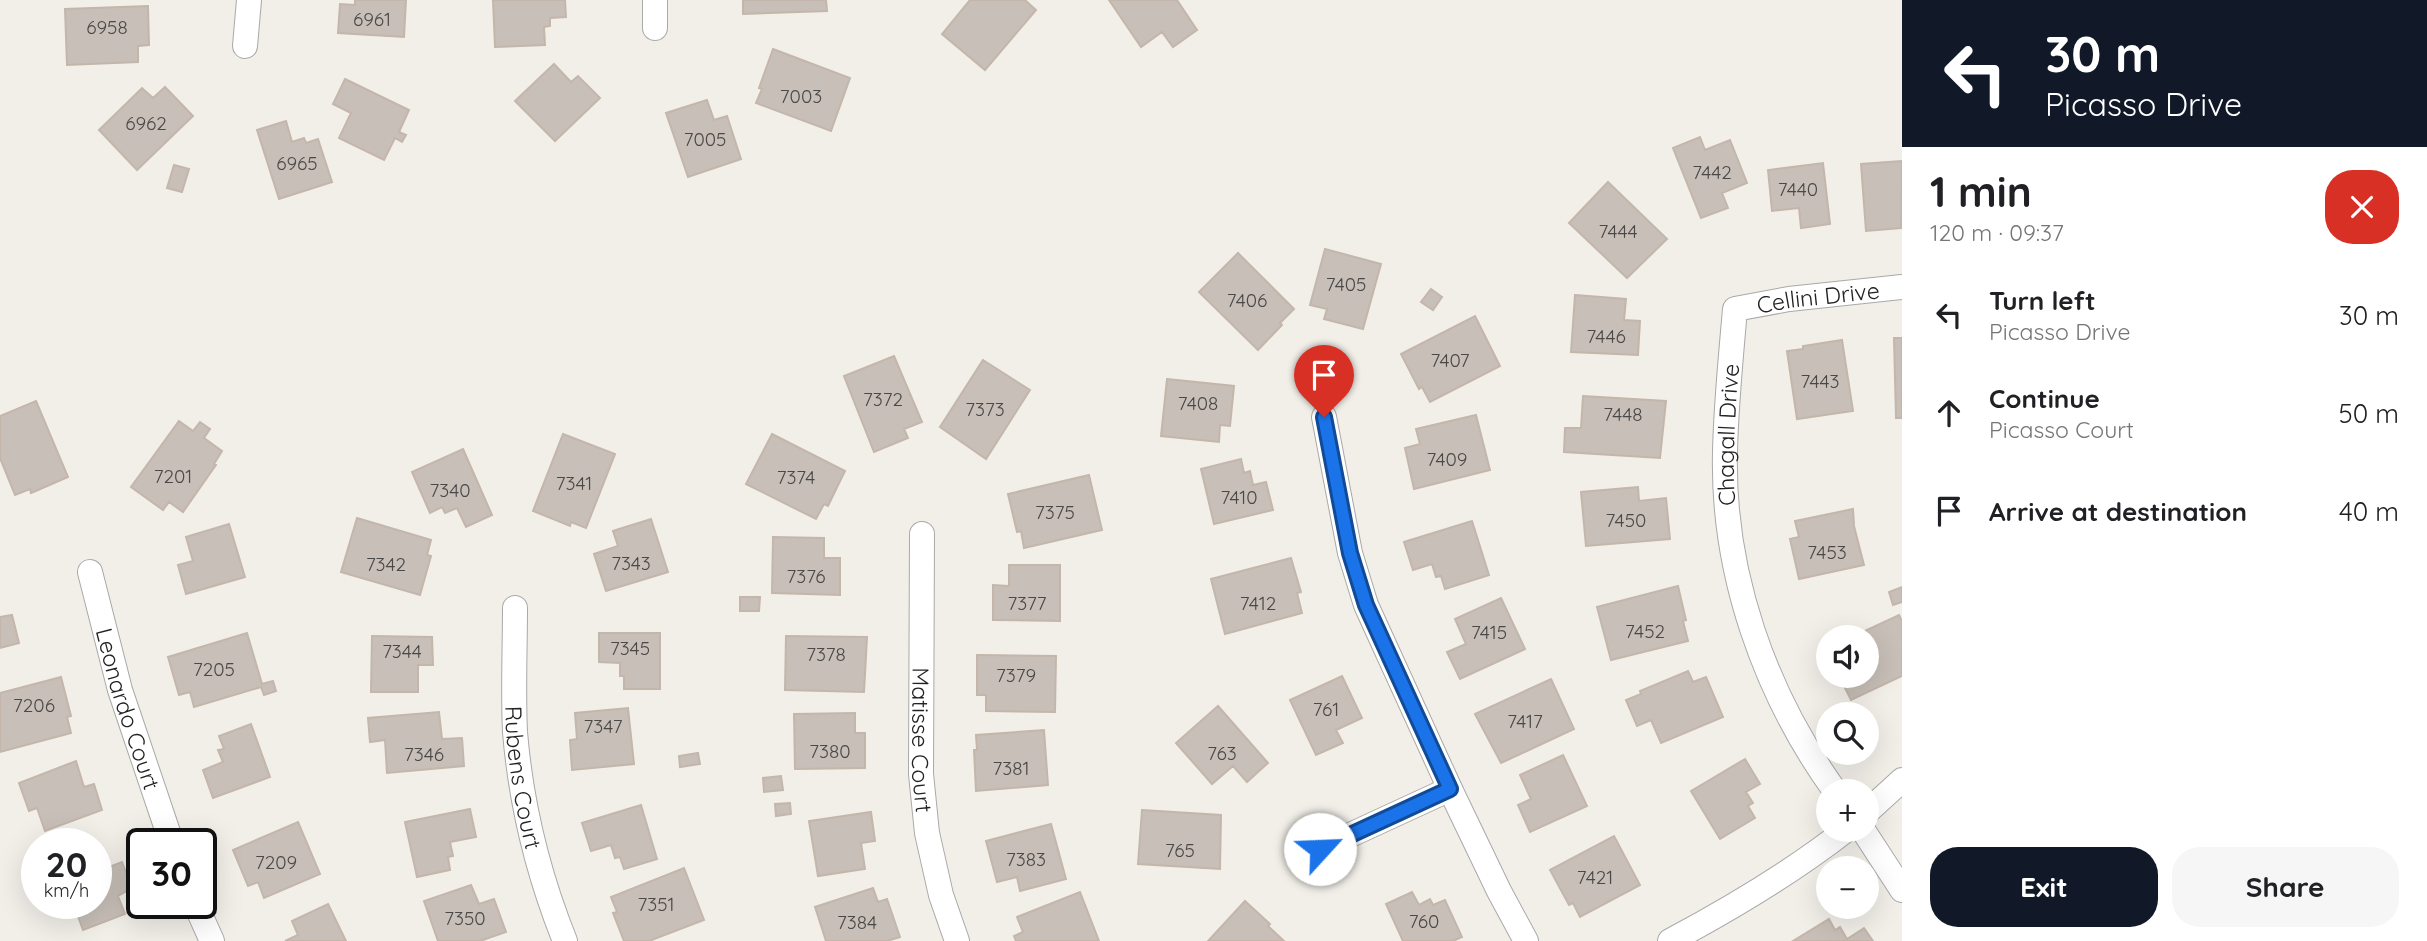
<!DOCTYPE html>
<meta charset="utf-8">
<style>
body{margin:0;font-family:Quicksand,sans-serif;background:#f6f6f6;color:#202124;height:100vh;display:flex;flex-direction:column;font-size:26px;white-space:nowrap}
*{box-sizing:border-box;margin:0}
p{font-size:23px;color:#757577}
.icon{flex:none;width:38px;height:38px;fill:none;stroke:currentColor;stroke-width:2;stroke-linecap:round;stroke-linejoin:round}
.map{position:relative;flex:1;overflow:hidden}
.sheet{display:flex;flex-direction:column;background:#fff;width:525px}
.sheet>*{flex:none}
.top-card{background:#111827;color:#fff;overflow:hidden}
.controls{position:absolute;left:1816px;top:625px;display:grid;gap:14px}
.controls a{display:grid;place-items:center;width:63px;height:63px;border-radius:50%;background:#fff;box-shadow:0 7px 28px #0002;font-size:35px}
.speed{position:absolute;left:21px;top:828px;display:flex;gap:14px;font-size:35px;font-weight:700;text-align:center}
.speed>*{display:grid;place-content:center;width:91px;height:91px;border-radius:50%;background:#fff;box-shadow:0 7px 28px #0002;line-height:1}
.speed small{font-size:18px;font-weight:400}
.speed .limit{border:4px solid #111;border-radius:10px;background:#fff;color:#111}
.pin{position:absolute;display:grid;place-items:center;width:60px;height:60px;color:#fff;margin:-72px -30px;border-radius:50% 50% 50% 0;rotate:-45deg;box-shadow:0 0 7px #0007}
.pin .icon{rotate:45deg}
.me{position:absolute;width:77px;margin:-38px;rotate:65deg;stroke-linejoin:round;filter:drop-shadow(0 0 5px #0008)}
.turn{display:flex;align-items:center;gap:24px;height:147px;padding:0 28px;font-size:32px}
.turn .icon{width:91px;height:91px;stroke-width:2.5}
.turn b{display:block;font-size:49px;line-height:60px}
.round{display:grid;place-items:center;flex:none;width:74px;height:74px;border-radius:28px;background:#f6f6f6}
.summary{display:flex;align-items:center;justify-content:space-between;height:119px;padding:0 28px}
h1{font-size:42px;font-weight:700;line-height:52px}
.cta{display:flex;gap:14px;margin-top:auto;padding:14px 28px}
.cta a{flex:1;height:80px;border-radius:28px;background:#111827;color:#fff;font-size:28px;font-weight:700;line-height:80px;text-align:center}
.cta a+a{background:#f6f6f6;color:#202124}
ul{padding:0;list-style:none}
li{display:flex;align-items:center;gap:21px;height:98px;padding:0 28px}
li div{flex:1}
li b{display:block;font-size:26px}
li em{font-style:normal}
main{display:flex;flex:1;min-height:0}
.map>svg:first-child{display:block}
.building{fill:#c7bfb8;stroke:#c4b6ab;stroke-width:2}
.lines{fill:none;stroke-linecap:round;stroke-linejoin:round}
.minor-casing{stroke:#a9a9a9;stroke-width:26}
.minor{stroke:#fff;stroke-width:24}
.route-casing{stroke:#114b97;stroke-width:18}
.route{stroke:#1a73e8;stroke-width:12}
.labels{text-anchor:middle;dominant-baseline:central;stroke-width:5;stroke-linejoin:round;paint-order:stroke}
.number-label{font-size:19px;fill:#4b4948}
.street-label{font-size:23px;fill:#222;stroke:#fff}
</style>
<main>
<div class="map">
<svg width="1902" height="941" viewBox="0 0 1902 941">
<rect width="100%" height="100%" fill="#f2efe9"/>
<path class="building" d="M355,0H406L404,37L338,33L340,4L355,5Z
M493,0H565L566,17L550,18V26L544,27L545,45L495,47Z
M743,0H826L827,11L743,14Z
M970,0H1025L1036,10L985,70L942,34Z
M1109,0H1177L1197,30L1173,47L1162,32L1141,47Z
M148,6L149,45L138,46V62L67,65L65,9Z
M773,49L850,78L831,131L756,103L762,89L759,88Z
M554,64L571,82L578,76L600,98L555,141L515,101Z
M345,79L409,110L399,132L406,135L402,142L395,138L384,160L339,138L351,113L333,104Z
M165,87L193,116L137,170L99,130L142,88L153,98Z
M707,100L714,120L727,116L741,159L688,177L666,113Z
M286,121L292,142L304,138L306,143L318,139L332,182L279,199L257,130Z
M1700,137L1705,150L1730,140L1747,183L1722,193L1728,208L1701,218L1673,148Z
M1902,161L1901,228L1866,231L1861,164Z
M1823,163L1830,224L1801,228L1799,208L1772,211L1768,170Z
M174,165L189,169L182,192L167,188Z
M1608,182L1667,239L1627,278L1569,223Z
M1325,249L1381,264L1363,329L1324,319L1327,309L1310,305Z
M1238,253L1294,309L1280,323L1282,325L1258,350L1199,292Z
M1431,289L1442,297L1433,310L1421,302Z
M1575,295L1626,299L1624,320L1640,321L1638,355L1571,352Z
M1475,316L1500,366L1430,402L1422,387L1419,389L1401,354Z
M1894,338H1902V418H1896Z
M1842,340L1853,411L1797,419L1787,351L1803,349V346Z
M894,356L922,422L904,429L908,438L874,452L844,376Z
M983,360L1030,390L986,459L940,427Z
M1167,379L1234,386L1230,426L1220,425L1219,442L1161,436Z
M1583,396L1666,401L1660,458L1564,452L1565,428H1581Z
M36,401L68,477L31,493L30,489L15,495L0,458V416Z
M1476,415L1490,470L1414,489L1405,448L1420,444L1416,429Z
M179,421L193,431L200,422L210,429L204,438L222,451L214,464L216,465L183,512L169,502L163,510L131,487Z
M563,434L615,454L586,528L571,522L570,526L533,511Z
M772,434L845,471L828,506L824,504L816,519L746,484Z
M463,449L492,515L466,527L457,508L445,513L442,507L430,513L412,472Z
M1241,459L1244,473L1250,471L1253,485L1266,482L1273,510L1214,524L1201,469Z
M1089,475L1102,530L1024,548L1021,531L1017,532L1008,494Z
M1638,487L1639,501L1666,498L1670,539L1586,546L1581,492Z
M1853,509L1854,526L1864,565L1799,579L1790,539L1799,537L1795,521Z
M357,518L431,540L427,555L431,556L420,595L341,572Z
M651,519L668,572L606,591L594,554L618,546L613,531Z
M1472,521L1489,575L1445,589L1441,576L1436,577L1432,564L1413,570L1404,542Z
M229,524L245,577L186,594L178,565L193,561L186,537Z
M773,537L824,538V558H840V595L772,593Z
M1291,558L1301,592L1297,593L1302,613L1225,634L1211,579Z
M1009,565H1060V621L993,620V585L1009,586Z
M1678,586L1686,620L1683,621L1688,641L1611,660L1597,607Z
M1902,587V602L1893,605L1889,592Z
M740,597H760L759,611H740Z
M1501,598L1525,649L1460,679L1447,652L1466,644L1455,619Z
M12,615L19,643L0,648V617Z
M1899,615L1902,621V676L1851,700L1841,680L1839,681L1836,676H1867V637H1852Z
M247,633L262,684L273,681L276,691L264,695L261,687L194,707L190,692L179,695L168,657Z
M599,633H660V689H624V676H620V663L599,662Z
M372,636L432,637L433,665H418V692H371Z
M786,636L867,637L864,692L785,690Z
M977,655L1056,656L1055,712L986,711V695H977Z
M1688,671L1693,682L1706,677L1723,717L1661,743L1651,720L1637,726L1626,700L1641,694L1640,691Z
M1342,676L1362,718L1336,730L1343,743L1316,755L1290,700Z
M61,677L71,716L67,717L71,733L0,752V693Z
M1551,679L1574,729L1501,763L1475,714Z
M1218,706L1268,763L1247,782L1233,766L1212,784L1176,743Z
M628,708L634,764L572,770L570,740L577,739L575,713Z
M439,712L442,739L462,738L464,766L387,773L385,740L370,742L368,718Z
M855,713V733H865V768L795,769L794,714Z
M251,724L270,777L213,798L203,770L223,762L218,750L224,749L219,736Z
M1044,730L1048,785L976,791L974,750H977L976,735Z
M698,753L700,764L680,767L679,756Z
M1563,755L1587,806L1530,832L1518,805L1531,799L1520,775Z
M1745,759L1760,784L1746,792L1753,803L1748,806L1755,818L1720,839L1691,791Z
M76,761L84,787L94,784L102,810L45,831L37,808L29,811L19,783Z
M781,776L783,790L764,792L763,778Z
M790,803L791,814L776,816L775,804Z
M641,805L657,859L624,869L620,857L615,858L611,845L591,851L582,823Z
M470,809L476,837L450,842L453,856L448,857L450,870L417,877L405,822Z
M1142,810L1221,815L1220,869L1138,864Z
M871,812L875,841L861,843L865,869L818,876L809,821Z
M298,822L320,874L264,898L258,882L248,886L233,850Z
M1051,824L1066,879L1020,891L1017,877L997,882L986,841Z
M1614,836L1640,885L1580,917L1573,903L1569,905L1550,870Z
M122,862L132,888L118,896L125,914L83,930L73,903H96V872Z
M684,868L704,920L649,941H624L613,913L617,912L611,897Z
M471,885L479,904L494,899L506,932L480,941H438L424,901Z
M873,888L878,902L887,899L900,937L887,941H826L815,907Z
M1080,892L1099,941H1016L1014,936L1023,932L1017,917Z
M1412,892L1419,905L1430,899L1433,905L1445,900L1462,937L1453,941H1403L1386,904Z
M1245,901L1270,924L1268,926L1284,941H1208Z
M328,904L346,941H285L298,935L292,921Z
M1829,919L1835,930L1840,927L1847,939L1864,928L1873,941H1793Z"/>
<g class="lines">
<defs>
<g id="minor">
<path d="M655,0V28"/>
<path d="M245,46L249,0"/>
<path d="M1324,417L1350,553L1366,605L1450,789L1499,891L1526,941"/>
<path id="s1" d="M922,534L921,774L927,833L941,895L957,941"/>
<path id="s2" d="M90,572L120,690L172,844"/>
<path id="s3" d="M515,608C515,649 513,691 515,732C521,804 538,874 565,941"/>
<path id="s4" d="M1835,791C1765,694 1722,573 1725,452C1726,404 1731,356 1735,309L1789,299L1902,287"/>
<path d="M1867,812L1902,780"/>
<path d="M1863,830L1902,890"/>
<path d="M1320,849L1450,789"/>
<path d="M195,903L212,941"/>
<path d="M1670,941C1732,908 1791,873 1846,830"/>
</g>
</defs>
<use href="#minor" class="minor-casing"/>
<use href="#minor" class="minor"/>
</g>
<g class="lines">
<defs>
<path id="route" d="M1320,849L1450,789L1366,605L1350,553L1324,417"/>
</defs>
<use href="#route" class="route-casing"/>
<use href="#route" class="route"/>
</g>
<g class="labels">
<g class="number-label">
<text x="372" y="19">6961</text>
<text x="107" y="27">6958</text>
<text x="801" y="96">7003</text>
<text x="146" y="123">6962</text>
<text x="705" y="139">7005</text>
<text x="297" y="163">6965</text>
<text x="1712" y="172">7442</text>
<text x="1798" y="189">7440</text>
<text x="1618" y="231">7444</text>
<text x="1346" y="284">7405</text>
<text x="1247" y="300">7406</text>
<text x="1606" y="336">7446</text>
<text x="1450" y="360">7407</text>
<text x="1820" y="381">7443</text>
<text x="883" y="399">7372</text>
<text x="1198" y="403">7408</text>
<text x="985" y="409">7373</text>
<text x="1623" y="414">7448</text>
<text x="1447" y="459">7409</text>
<text x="173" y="476">7201</text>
<text x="796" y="477">7374</text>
<text x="574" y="483">7341</text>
<text x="450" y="490">7340</text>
<text x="1239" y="497">7410</text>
<text x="1055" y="512">7375</text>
<text x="1626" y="520">7450</text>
<text x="1827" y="552">7453</text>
<text x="631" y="563">7343</text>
<text x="386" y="564">7342</text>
<text x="806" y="576">7376</text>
<text x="1027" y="603">7377</text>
<text x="1258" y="603">7412</text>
<text x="1645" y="631">7452</text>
<text x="1489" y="632">7415</text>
<text x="630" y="648">7345</text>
<text x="402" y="651">7344</text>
<text x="826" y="654">7378</text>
<text x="214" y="669">7205</text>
<text x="1016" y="675">7379</text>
<text x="34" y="705">7206</text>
<text x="1326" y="709">761</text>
<text x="1525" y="721">7417</text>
<text x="603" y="726">7347</text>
<text x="830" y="751">7380</text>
<text x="1222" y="753">763</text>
<text x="424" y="754">7346</text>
<text x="1011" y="768">7381</text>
<text x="1180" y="850">765</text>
<text x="1026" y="859">7383</text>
<text x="276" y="862">7209</text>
<text x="1595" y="877">7421</text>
<text x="656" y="904">7351</text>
<text x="465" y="918">7350</text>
<text x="1424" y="921">760</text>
<text x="857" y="922">7384</text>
</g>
<g class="street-label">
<text stroke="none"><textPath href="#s4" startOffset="590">Cellini Drive</textPath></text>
<text stroke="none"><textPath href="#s4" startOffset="380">Chagall Drive</textPath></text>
<text stroke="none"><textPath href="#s2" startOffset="142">Leonardo Court</textPath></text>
<text stroke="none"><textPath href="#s1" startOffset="206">Matisse Court</textPath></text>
<text stroke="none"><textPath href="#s3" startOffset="170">Rubens Court</textPath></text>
</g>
</g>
</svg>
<div class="controls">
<a><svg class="icon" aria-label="sound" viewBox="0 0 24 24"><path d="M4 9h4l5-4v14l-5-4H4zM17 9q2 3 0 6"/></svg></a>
<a><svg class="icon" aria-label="search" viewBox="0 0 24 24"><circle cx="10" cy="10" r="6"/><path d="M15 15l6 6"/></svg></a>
<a>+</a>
<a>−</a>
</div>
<div class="speed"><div>20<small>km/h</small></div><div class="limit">30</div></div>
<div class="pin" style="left:1324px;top:417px;background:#d93025"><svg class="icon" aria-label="arrive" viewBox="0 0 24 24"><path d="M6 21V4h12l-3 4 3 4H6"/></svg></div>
<svg class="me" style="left:1320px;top:849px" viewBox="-20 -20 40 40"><circle r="19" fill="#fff"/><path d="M0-13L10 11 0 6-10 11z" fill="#1a73e8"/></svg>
</div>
<section class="sheet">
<div class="top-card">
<div class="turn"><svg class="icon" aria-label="left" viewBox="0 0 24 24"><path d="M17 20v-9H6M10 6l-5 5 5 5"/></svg><div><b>30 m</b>Picasso Drive</div></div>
</div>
<div class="summary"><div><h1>1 min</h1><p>120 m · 09:37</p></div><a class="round" style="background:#d93025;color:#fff"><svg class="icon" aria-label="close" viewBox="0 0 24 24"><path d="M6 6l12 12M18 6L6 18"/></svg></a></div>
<ul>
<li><svg class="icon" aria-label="left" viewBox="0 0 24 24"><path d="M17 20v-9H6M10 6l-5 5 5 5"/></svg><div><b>Turn left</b><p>Picasso Drive</p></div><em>30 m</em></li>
<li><svg class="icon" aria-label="ahead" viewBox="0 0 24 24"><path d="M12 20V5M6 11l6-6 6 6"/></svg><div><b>Continue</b><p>Picasso Court</p></div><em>50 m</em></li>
<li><svg class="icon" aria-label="arrive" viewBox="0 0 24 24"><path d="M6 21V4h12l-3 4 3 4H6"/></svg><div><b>Arrive at destination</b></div><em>40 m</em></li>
</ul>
<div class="cta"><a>Exit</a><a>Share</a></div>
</section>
</main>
